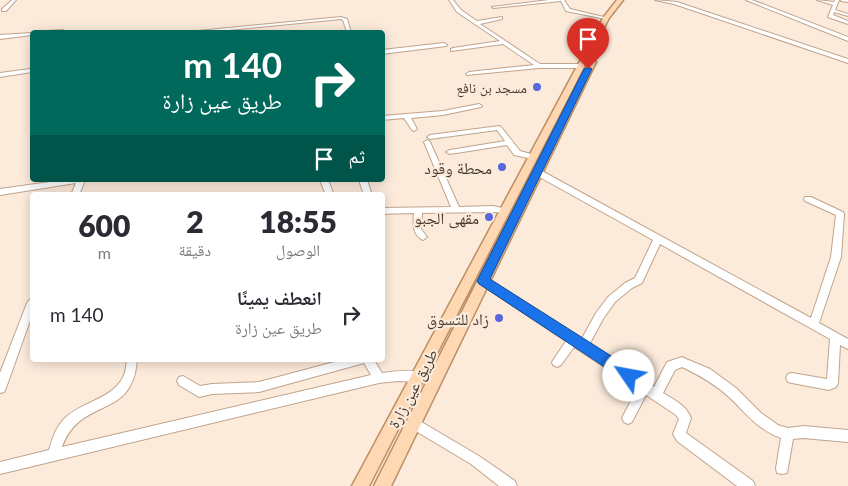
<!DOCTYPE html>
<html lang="ar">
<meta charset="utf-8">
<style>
body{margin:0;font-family:Lato,"Noto Naskh Arabic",sans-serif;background:#f7f7f7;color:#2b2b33;direction:rtl;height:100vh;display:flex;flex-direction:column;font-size:19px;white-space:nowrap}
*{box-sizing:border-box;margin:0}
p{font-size:16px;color:#7c7c81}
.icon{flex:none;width:28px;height:28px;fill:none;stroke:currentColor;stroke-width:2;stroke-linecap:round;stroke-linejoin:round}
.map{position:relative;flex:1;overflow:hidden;direction:ltr}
.drawer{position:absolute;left:30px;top:192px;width:355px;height:170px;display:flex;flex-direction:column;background:#fff;border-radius:5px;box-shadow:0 2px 12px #0003;direction:rtl}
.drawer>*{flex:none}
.guide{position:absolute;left:30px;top:30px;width:355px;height:152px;border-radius:5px;box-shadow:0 2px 12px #0003;direction:rtl;background:#00695c;color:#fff;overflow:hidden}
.pin{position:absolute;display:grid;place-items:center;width:42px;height:42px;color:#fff;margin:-51px -21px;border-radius:50% 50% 50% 0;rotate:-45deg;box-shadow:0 0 5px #0007}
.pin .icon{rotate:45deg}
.me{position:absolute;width:55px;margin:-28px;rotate:303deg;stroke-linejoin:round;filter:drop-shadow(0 0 4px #0008)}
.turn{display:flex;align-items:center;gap:18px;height:105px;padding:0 20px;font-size:22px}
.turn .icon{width:65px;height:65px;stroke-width:2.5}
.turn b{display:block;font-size:35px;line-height:42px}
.then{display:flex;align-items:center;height:48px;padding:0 20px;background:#0003;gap:10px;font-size:19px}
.eta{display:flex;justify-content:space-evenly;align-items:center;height:85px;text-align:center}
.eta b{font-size:30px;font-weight:800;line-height:35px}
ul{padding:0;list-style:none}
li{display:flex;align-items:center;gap:15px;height:75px;padding:0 20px}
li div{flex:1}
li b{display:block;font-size:19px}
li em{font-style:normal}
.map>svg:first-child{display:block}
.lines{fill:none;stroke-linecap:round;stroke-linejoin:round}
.minor-casing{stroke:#c0a48c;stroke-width:2}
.major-casing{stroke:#be8f65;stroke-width:3}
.minor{fill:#fff;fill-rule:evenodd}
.major{fill:#fed7b3;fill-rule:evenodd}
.route{fill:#1a73e8;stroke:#114b97}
.poi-dot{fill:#5767de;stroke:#fceadb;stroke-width:2}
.labels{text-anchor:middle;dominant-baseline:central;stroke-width:4.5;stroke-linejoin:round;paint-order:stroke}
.far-poi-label{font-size:14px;fill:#463a30;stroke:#fceadb;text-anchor:end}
.poi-label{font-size:16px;fill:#463a30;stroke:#fceadb;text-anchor:end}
.street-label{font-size:16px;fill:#463a30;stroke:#fceadb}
</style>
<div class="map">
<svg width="848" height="486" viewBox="0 0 848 486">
<rect width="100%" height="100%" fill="#fceadb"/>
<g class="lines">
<defs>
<path id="minor" d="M12,0H16L6,11H2V9Z
M449,0H453L461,10L477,21L502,17V19L480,24L540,64H581L584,66L581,68H539L467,75L466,74L469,72L534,65L503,44L451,51V49L453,48L500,41L457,12Z
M549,0H564L570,9L608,18L606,19L566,11L561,1L494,8L492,7Z
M655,0L677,2L848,59V63L674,4Z
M746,0H752L848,37V41Z
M817,0L834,2L835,0H839L835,10L848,14V16L834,12L833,15L848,21V24L828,17L833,5Z
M841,0H848V2L841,1Z
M341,17L347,19L351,32H347L343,20L341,19L208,32H196L198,31Z
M63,30V31L61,32H43L45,31Z
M32,33V35L0,39V35Z
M444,43L447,45L446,46L382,54V50Z
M30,69L32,70V72L0,77V73Z
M479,104L482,106L481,107L443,115L411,118L417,129L414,131L412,130L404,118L382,120V116L443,111Z
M499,126L501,127L520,151L535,155V159H532L514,155L507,145L450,154L446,152L450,150L505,141L497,130L430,139L427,137L430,135Z
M427,140L430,142L459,207L493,206L507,209L508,211L507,213L493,212L422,213L421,229L427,237L423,240C412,234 413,224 414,213L382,214V208L451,207L424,142Z
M534,170H540L811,318L831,257L836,215L805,201L804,199L805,197H811L843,212L844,214L841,257L819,323L848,339V349L840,345L838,383L836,387L829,390L792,383L788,382L786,378L788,374L792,373L827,379L830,339L660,244L642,283L632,288L615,302L603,319L589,345L644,381L649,382L654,387L667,362L682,357L686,359L710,369L736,388L761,413L778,425L788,428L803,426L848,430V442L803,438L793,439L787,473L782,474L777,473L776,468L781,438C759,431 745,412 729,397C715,384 699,375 682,367L675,370L663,393C674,400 686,405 691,418L686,433L753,481L755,486H737L677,441L673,434L679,419L676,415L646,395L632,422L628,424L624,422L622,418L637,389L574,347L561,365L557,367L553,365L552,362L566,341L480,284L478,281L480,278H486L577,336L581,340L596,313L608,297L625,283L635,278L653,240L534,174Z
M64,180H85L79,195H71L76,183L0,195V189Z
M320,180H328L334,195H326Z
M359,180H367L372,195H364Z
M32,299V315L6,388L4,392L0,393V373L27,303L29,300Z
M127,360H137C136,369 135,378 130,386C115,414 77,405 62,447L371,375L364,363L259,392L212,394L199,397L179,385L177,381L179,377L183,376L200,386L212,384L259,382L342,360H374L382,373C395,371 410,369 422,373L424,377L422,381L418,382L398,381L379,383L0,474V462L49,450C52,439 56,427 64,419C80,402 110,400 122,379C126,373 126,366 127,360Z
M413,417L479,456L515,481L517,486H499L471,464L409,427L407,423L409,419Z"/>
<path id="major" d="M617,0H623L609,18L369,486H352L603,18Z
M592,60L596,62L391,486H374L588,62Z"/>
</defs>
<use href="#minor" class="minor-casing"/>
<use href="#major" class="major-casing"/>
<use href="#minor" class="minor"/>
<use href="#major" class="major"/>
</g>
<path class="route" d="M588,67L592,69L490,279L635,371L637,376L635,381L629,383L479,284L477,281L584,69Z"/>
<g class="poi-dot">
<circle cx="537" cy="87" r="5"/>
<circle cx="502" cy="167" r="5"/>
<circle cx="489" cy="217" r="5"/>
<circle cx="499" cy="318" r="5"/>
</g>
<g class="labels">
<g class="far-poi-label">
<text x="527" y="87">مسجد بن نافع</text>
</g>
<g class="poi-label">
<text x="492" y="167">محطة وقود</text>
<text x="479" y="217">مقهى الجبو</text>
<text x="489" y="318">زاد للتسوق</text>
</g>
<g class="street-label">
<text transform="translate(412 388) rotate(-62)">طريق عين زارة</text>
</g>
</g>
</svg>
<div class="pin" style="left:588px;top:69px;background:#d93025"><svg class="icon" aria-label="arrive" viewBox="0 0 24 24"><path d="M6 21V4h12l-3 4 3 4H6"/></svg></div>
<svg class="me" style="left:629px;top:376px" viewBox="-20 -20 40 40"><circle r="19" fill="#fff"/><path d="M0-13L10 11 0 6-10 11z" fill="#1a73e8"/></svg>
<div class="guide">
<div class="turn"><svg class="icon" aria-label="right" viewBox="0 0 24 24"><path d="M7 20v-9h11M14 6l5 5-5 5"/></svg><div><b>140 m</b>طريق عين زارة</div></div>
<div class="then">ثم<svg class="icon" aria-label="arrive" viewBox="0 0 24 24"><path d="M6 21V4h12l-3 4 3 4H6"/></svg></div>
</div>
<section class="drawer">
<div class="eta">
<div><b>18:55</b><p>الوصول</p></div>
<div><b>2</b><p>دقيقة</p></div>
<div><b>600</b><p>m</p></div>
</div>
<ul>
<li><svg class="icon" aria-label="right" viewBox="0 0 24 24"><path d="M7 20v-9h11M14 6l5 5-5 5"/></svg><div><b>انعطف يمينًا</b><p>طريق عين زارة</p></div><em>140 m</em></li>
</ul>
</section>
</div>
